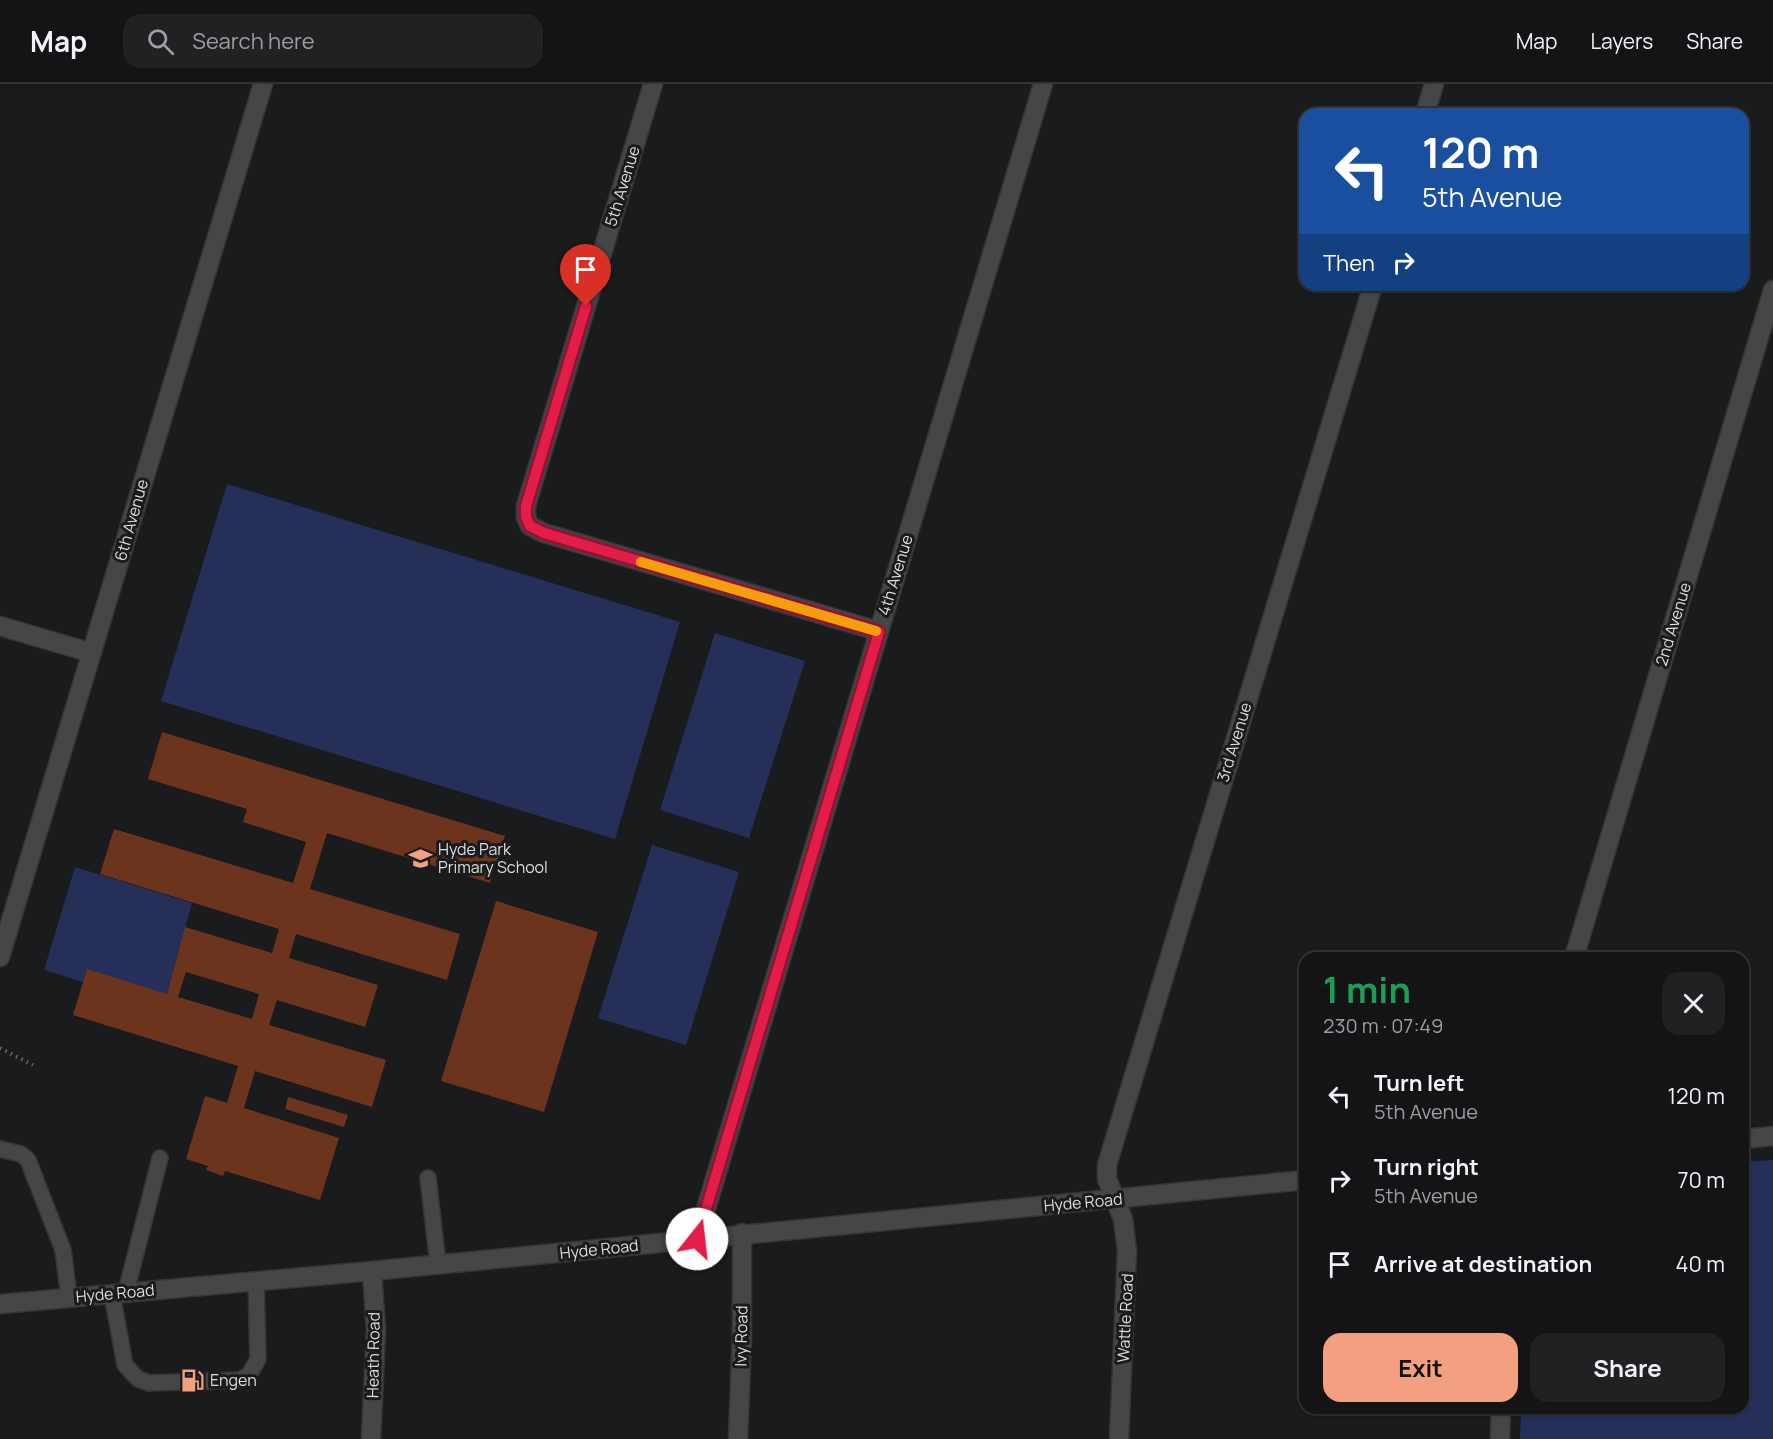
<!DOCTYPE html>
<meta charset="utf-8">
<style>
body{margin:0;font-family:Manrope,sans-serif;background:#212123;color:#f1f3f6;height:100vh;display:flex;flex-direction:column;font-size:22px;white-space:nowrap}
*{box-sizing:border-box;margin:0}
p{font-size:20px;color:#9d9ea1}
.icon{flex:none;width:33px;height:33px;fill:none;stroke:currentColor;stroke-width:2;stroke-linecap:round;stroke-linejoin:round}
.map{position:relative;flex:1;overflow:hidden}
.sheet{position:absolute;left:1299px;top:868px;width:450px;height:462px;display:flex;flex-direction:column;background:#141416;border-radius:18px;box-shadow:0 2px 4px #0004,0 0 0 2px #333335}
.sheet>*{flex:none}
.hud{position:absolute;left:1299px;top:24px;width:450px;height:183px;border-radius:18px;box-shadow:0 2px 4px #0004,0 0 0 2px #333335;background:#1a4fa0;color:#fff;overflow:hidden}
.pin{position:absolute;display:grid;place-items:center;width:51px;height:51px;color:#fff;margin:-62px -26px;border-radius:50% 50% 50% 0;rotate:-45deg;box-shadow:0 0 6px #0007}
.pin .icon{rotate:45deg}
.me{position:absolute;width:66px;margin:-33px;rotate:16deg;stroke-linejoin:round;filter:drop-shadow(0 0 4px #0008)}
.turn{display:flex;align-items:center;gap:21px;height:126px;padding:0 24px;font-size:27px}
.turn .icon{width:78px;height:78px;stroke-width:2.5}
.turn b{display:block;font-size:42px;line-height:51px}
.then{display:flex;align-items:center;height:57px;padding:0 24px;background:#0003;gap:12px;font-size:22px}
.round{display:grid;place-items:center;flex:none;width:63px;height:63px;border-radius:18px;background:#212123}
.overview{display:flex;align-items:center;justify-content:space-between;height:102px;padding:0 24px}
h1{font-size:36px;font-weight:700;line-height:45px;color:#1e9e55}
.action{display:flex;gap:12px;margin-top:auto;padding:12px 24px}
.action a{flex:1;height:69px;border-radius:18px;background:#f2a080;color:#111;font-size:24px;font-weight:700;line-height:69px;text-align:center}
.action a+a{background:#212123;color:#f1f3f6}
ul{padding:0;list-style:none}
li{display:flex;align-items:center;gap:18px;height:84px;padding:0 24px}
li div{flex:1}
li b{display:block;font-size:22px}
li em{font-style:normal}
header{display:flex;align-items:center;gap:36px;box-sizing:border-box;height:84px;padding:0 30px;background:#141416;border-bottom:2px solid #333335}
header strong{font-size:28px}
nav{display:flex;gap:33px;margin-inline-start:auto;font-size:21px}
.search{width:420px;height:54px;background:#212123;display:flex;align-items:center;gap:15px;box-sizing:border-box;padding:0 21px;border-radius:18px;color:#9d9ea1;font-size:22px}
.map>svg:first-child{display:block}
.green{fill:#252f58}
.building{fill:#6c341d;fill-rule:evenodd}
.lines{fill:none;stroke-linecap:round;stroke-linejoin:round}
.service-casing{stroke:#353537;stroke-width:18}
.minor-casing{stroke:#353537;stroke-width:21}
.tertiary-casing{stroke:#353537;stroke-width:21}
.path{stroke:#68686a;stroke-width:4;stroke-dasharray:1.5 4.5;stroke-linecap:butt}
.service{stroke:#454648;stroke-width:15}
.minor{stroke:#454648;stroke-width:18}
.tertiary{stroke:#454648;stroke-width:18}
.route-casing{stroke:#92132f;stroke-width:15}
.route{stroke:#e11d48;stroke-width:10}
.slow{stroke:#f59e0b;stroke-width:10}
.labels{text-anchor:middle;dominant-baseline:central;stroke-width:6;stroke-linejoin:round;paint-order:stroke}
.street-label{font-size:16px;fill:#dddddf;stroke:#1a1b1d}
.poi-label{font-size:16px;fill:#dddddf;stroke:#1a1b1d;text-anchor:start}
</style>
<header>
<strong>Map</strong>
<div class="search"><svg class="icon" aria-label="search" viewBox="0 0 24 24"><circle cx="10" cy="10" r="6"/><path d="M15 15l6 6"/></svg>Search here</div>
<nav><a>Map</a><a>Layers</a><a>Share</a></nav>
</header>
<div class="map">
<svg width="1773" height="1355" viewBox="0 0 1773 1355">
<rect width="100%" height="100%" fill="#1a1b1d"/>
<path class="green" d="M227,400L680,538L615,755L161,617Z
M715,549L805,577L749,754L660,726Z
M652,761L739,788L686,961L598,934Z
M75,783L192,819L167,910L87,886L83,898L44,886Z
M1773,1076V1355H1520L1521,1325L1743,1324V1078Z"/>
<path class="building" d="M162,648L505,752L490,799L327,749L310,805L460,850L447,896L296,850L289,874L378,901L365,943L277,916L269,941L386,976L372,1023L255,987L244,1024L339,1054L320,1116L225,1087L223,1092L206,1086L208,1082L186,1075L205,1012L227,1019L238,982L73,931L87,885L167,910L185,843L272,869L279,845L100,790L114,745L293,799L306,758L243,738L247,725L148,695ZM186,888L259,910L252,935L178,913Z
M496,817L598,848L544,1028L441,997Z
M288,1013L348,1031L344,1043L285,1025Z"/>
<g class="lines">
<defs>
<path id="service" d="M0,1065L21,1070L28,1076L63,1166L69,1213
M428,1094L438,1180
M126,1208L160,1074
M112,1210L125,1281L138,1295L149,1299L240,1296L249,1291L258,1275L256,1196"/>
<path id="minor" d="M653,0L526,422V433L530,442L544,449L878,547
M1425,30L1434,0
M0,542L92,569
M0,873L263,0
M1743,1055L1773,1052
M697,1155L1043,0
M371,1355L376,1246L372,1187
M738,1355L742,1251V1149
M1119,1355L1127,1167L1123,1135L1107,1095V1081L1373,201"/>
<path id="tertiary" d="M1574,874L1773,206
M0,1220L372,1187L1305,1096
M1500,1355L1501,1324"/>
</defs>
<use href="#service" class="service-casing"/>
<use href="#minor" class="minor-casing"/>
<use href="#tertiary" class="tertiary-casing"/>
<path class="path" d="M0,964L33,981"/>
<use href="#service" class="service"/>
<use href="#minor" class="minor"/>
<use href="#tertiary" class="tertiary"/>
</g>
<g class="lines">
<defs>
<path id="route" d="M586,222L526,422V433L530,442L544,449L879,548L697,1155"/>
</defs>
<use href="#route" class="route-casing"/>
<use href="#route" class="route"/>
<path class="slow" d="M641,478L876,547"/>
</g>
<defs>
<symbol id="school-bare" viewBox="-9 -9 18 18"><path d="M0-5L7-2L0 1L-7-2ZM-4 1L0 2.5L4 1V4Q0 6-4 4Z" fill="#f2a080" stroke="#1a1b1d" stroke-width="2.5" paint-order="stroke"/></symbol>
<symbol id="fuel-bare" viewBox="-9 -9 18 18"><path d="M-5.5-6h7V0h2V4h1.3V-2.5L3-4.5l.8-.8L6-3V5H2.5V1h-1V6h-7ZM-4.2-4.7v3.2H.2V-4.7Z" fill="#f2a080" stroke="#1a1b1d" stroke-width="2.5" paint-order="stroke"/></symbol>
</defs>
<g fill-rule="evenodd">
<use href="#school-bare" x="404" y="758" width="33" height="33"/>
<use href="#fuel-bare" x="176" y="1280" width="33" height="33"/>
</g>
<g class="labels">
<g class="street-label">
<text transform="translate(622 102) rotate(-73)">5th Avenue</text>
<text transform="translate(131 436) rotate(-74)">6th Avenue</text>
<text transform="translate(895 491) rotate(-73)">4th Avenue</text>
<text transform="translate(1673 540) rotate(-73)">2nd Avenue</text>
<text transform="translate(1234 658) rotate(-73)">3rd Avenue</text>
<text transform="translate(1083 1118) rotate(-5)">Hyde Road</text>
<text transform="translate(599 1165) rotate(-6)">Hyde Road</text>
<text transform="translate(115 1209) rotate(-5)">Hyde Road</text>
<text transform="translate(1125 1234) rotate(-87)">Wattle Road</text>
<text transform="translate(741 1252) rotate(-89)">Ivy Road</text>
<text transform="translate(373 1271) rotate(-89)">Heath Road</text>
</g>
<g class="poi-label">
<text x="438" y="765">Hyde Park<tspan x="438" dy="18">Primary School</tspan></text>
<text x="210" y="1296">Engen</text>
</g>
</g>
</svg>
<div class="pin" style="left:586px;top:222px;background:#d93025"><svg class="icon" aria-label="arrive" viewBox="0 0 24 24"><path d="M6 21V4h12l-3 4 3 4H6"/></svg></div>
<svg class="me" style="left:697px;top:1155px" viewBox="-20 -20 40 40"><circle r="19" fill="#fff"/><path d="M0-13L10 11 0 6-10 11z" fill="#e11d48"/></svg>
<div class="hud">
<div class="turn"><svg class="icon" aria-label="left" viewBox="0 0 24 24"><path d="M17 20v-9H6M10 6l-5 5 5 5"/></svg><div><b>120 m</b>5th Avenue</div></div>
<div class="then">Then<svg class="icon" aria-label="right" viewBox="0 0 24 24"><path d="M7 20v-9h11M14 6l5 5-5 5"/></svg></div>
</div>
<section class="sheet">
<div class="overview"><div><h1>1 min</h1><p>230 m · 07:49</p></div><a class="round"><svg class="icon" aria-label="close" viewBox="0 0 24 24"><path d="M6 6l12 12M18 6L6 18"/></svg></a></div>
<ul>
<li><svg class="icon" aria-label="left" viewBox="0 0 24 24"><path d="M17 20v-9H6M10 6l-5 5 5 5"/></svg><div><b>Turn left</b><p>5th Avenue</p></div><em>120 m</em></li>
<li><svg class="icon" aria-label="right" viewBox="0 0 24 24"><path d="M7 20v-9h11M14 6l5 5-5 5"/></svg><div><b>Turn right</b><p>5th Avenue</p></div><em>70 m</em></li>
<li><svg class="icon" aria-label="arrive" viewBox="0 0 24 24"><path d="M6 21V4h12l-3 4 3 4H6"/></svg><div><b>Arrive at destination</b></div><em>40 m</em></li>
</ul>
<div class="action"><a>Exit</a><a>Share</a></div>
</section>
</div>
